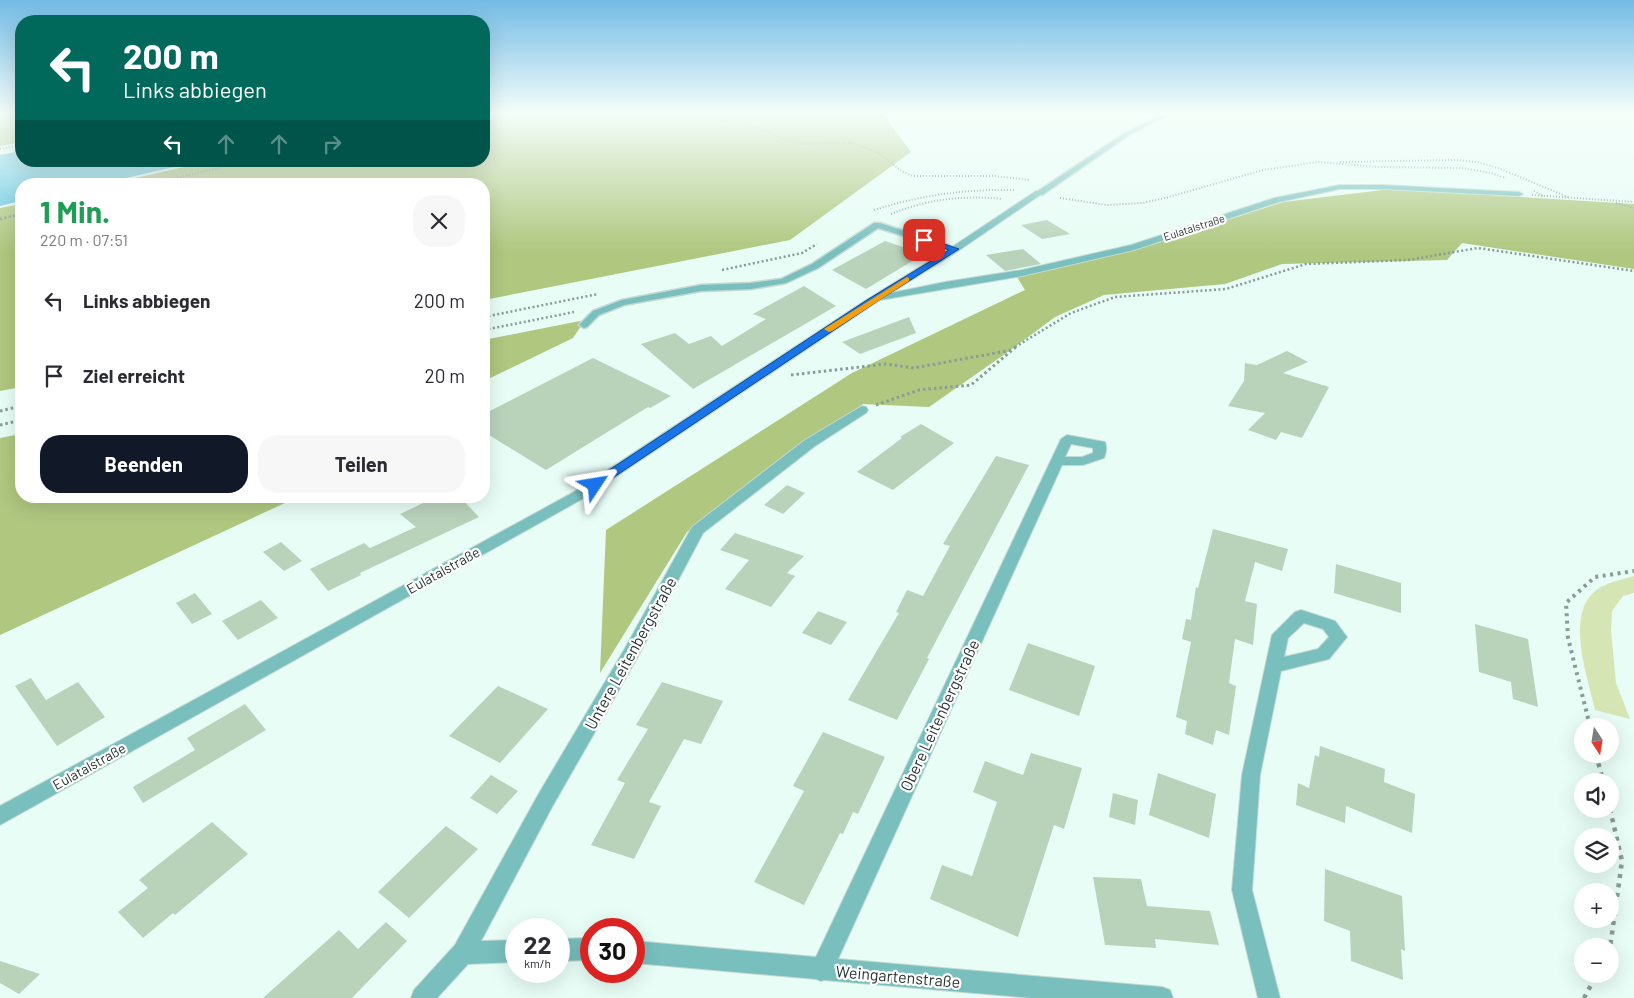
<!DOCTYPE html>
<html lang="de">
<meta charset="utf-8">
<style>
body{margin:0;font-family:Barlow,sans-serif;background:#f7f7f7;color:#2b2b33;height:100vh;display:flex;flex-direction:column;font-size:19px;white-space:nowrap}
*{box-sizing:border-box;margin:0}
p{font-size:16px;color:#7c7c81}
.icon{flex:none;width:28px;height:28px;fill:none;stroke:currentColor;stroke-width:2;stroke-linecap:round;stroke-linejoin:round}
.map{position:relative;flex:1;overflow:hidden}
.side{position:absolute;left:15px;top:178px;width:475px;height:325px;display:flex;flex-direction:column;background:#fff;border-radius:20px;box-shadow:0 5px 20px #0002}
.side>*{flex:none}
.banner{position:absolute;left:15px;top:15px;width:475px;height:152px;border-radius:20px;box-shadow:0 5px 20px #0002;background:#00695c;color:#fff;overflow:hidden}
.needle{width:32px;rotate:168deg}
.controls{position:absolute;left:1574px;top:718px;display:grid;gap:10px}
.controls a{display:grid;place-items:center;width:45px;height:45px;border-radius:50%;background:#fff;box-shadow:0 5px 20px #0002;font-size:25px}
.speed{position:absolute;left:505px;top:918px;display:flex;gap:10px;font-size:25px;font-weight:700;text-align:center}
.speed>*{display:grid;place-content:center;width:65px;height:65px;border-radius:50%;background:#fff;box-shadow:0 5px 20px #0002;line-height:1}
.speed small{font-size:12px;font-weight:400}
.speed .limit{border:8px solid #d22;background:#fff;color:#111}
.pin{position:absolute;display:grid;place-items:center;width:42px;height:42px;color:#fff;margin:-21px;border-radius:10px;box-shadow:0 2px 8px #0006}
.me{position:absolute;width:55px;margin:-28px;rotate:57deg;stroke-linejoin:round;filter:drop-shadow(0 0 4px #0008)}
.turn{display:flex;align-items:center;gap:18px;height:105px;padding:0 25px;font-size:22px}
.turn .icon{width:65px;height:65px;stroke-width:2.5}
.turn b{display:block;font-size:35px;line-height:42px}
.lanes{display:flex;align-items:center;height:48px;padding:0 25px;background:#0003;justify-content:center;gap:25px;direction:ltr}
.lanes .off{opacity:.35}
.round{display:grid;place-items:center;flex:none;width:52px;height:52px;border-radius:20px;background:#f7f7f7}
.overview{display:flex;align-items:center;justify-content:space-between;height:85px;padding:0 25px}
h1{font-size:30px;font-weight:700;line-height:38px;color:#1e9e55}
.button{display:flex;gap:10px;margin-top:auto;padding:10px 25px}
.button a{flex:1;height:58px;border-radius:20px;background:#111827;color:#fff;font-size:20px;font-weight:700;line-height:58px;text-align:center}
.button a+a{background:#f7f7f7;color:#2b2b33}
ul{padding:0;list-style:none}
li{display:flex;align-items:center;gap:15px;height:75px;padding:0 25px}
li div{flex:1}
li b{display:block;font-size:19px}
li em{font-style:normal}
.map>svg:first-child{display:block}
.green{fill:#d5e6b4}
.forest{fill:#afc77f}
.water{fill:#64c6e1}
.building{fill:#b9d3bb}
.lines{fill:none;stroke-linecap:round;stroke-linejoin:round}
.service-casing{stroke:#c4d9d2;stroke-width:3}
.minor-casing{stroke:#c4d9d2;stroke-width:2}
.path-far4{stroke:#8a9c96;stroke-width:2;stroke-dasharray:1 2;stroke-linecap:butt}
.path-far3{stroke:#8a9c96;stroke-width:2.5;stroke-dasharray:2 2.5;stroke-linecap:butt}
.path-far2{stroke:#8a9c96;stroke-width:3;stroke-dasharray:2.5 3;stroke-linecap:butt}
.path-far1{stroke:#8a9c96;stroke-width:4;stroke-dasharray:3 4.5;stroke-linecap:butt}
.path{stroke:#8a9c96;stroke-width:4.5;stroke-dasharray:4 5.5;stroke-linecap:butt}
.service{fill:#78bfbe;fill-rule:evenodd}
.minor{fill:#78bfbe;fill-rule:evenodd}
.route{fill:#1a73e8;stroke:#114b97}
.slow{fill:#f59e0b}
.labels{text-anchor:middle;dominant-baseline:central;stroke-width:4.5;stroke-linejoin:round;paint-order:stroke}
.far-street-label{font-size:11px;fill:#273530;stroke:#fff}
.street-label{font-size:14px;fill:#273530;stroke:#fff}
.near-street-label{font-size:16px;fill:#273530;stroke:#fff}
</style>
<div class="map">
<svg width="1634" height="998" viewBox="0 0 1634 998">
<rect width="100%" height="100%" fill="#e7fdf5"/>
<path class="green" d="M1634,576V593L1623,596L1612,611L1611,631L1616,683L1630,719L1595,710C1588,676 1562,609 1601,587C1610,582 1624,579 1634,576Z"/>
<path class="forest" d="M0,113H21V142L0,146Z
M484,113H882L911,152L790,240L484,300V184H110L210,161H484Z
M1391,189L1634,204V269L1462,243L1447,260L1282,264L1225,284L1104,295L1055,317L1012,349L929,407L863,404L687,532L600,673L606,530L852,373L1025,290L1017,277L1151,245L1283,202Z
M21,204V387L0,391V208Z
M585,320L573,338L484,381V340Z
M21,434V496H300L0,635V438Z"/>
<path class="water" d="M21,151V161H200L100,184H21V201L0,206V155Z"/>
<path class="building" d="M1047,220L1070,234L1042,239L1021,225Z
M885,241L924,254L866,289L832,270Z
M1023,249L1041,264L1005,271L986,255Z
M804,286L836,306L693,389L641,344L675,333L689,344L711,336L722,346L766,319L753,314Z
M909,317L916,333L860,354L842,342Z
M1287,351L1308,362L1283,373L1329,387L1302,438L1281,432L1276,440L1248,430L1265,413L1228,406L1244,381L1245,363L1257,365Z
M593,358L671,396L650,408L648,407L546,470L484,432V414Z
M921,424L954,443L893,490L857,472L902,438L900,437Z
M996,456L1029,465L927,658L929,659L897,720L848,700L899,613L896,612L907,590L923,596L950,546L943,544Z
M787,485L805,493L783,514L764,505Z
M438,496H459L479,517L360,573L361,575L328,591L310,569L364,543L370,548L416,527L400,514Z
M1213,529L1288,549L1282,571L1255,562L1245,601L1257,604L1253,645L1235,639L1229,683L1236,686L1229,735L1216,730L1213,745L1185,734L1187,721L1176,717L1191,642L1182,639L1186,619L1191,620L1196,587L1198,588Z
M735,533L804,556L787,573L795,576L771,607L725,589L749,560L720,550Z
M281,542L302,561L284,571L263,552Z
M1336,564L1401,583V613L1334,593Z
M195,593L212,614L192,624L176,603Z
M261,600L278,618L238,640L222,621Z
M818,611L847,622L831,645L802,633Z
M1475,624L1528,639L1538,707L1513,699L1511,682L1479,672Z
M1028,643L1095,666L1079,716L1009,690Z
M31,678L46,700L78,682L105,717L57,746L15,686Z
M662,682L723,701L701,744L684,739L649,802L661,806L634,859L591,845L625,783L617,780L648,729L636,725Z
M498,686L548,709L500,763L449,736Z
M245,704L266,730L143,803L133,787L195,750L187,738Z
M823,732L885,757L858,814L853,812L843,834L840,833L804,905L754,882L804,791L793,786Z
M1320,746L1385,769L1384,782L1415,794L1412,833L1346,806L1345,823L1296,805L1298,783L1309,788L1315,755L1319,757Z
M1031,753L1082,768L1064,829L1054,825L1018,937L930,899L942,865L972,876L997,802L973,792L985,761L1023,775Z
M1158,773L1216,794L1209,838L1149,815Z
M491,775L518,791L497,814L470,798Z
M1113,793L1138,800L1135,825L1109,817Z
M212,822L248,854L175,915L173,913L143,938L118,912L148,888L139,880Z
M446,826L478,849L409,918L378,892Z
M1325,869L1402,896L1405,951L1401,949L1403,980L1351,961L1350,931L1324,921Z
M1093,877L1141,879L1147,906L1210,911L1219,945L1155,939L1156,948L1105,945Z
M386,922L407,941L352,998H263L339,930L358,949Z
M0,961L40,974L19,994L0,983Z"/>
<g class="lines">
<defs>
<path id="service" d="M1165,113H1172L1129,135L1042,195L1035,193L1125,133Z
M874,223H880L959,249L952,251L878,228L818,268L786,283L751,289L701,291L624,305L599,315L587,327L584,328L579,325L593,311L622,300L701,285L751,283L781,279L812,264Z"/>
<path id="minor" d="M1340,185H1383L1519,192L1523,194L1519,196L1383,189H1340L1279,202L1134,250L1022,276L880,300L584,498L0,825V806L574,492L866,300L952,247L1036,191L1043,193L958,251L891,293L945,282L1022,270L1131,245L1274,198Z
M862,406L866,407L868,410L866,413L815,446L703,533L636,660L552,807L481,941L516,940V962L468,964L437,998H411L414,990L455,945L538,795L624,650L692,527L805,440Z
M1067,435L1105,442C1107,447 1106,454 1104,458L1083,465H1062L838,959L1162,987L1170,990L1173,998H1032L824,980L821,981L816,979L634,963V941L816,957L1061,439ZM1071,444L1093,448V453L1082,457H1065Z
M1301,610L1335,621L1347,637L1329,659L1281,671L1260,775L1252,890L1280,998H1258L1232,890L1242,775L1272,635L1295,612ZM1304,623L1323,629L1329,637L1318,649L1284,657L1288,638Z
M591,938V960L559,961V939Z"/>
</defs>
<use href="#service" class="service-casing"/>
<use href="#minor" class="minor-casing"/>
<path class="path-far4" d="M694,113L720,120L743,123L799,144L851,143L875,151L903,172L913,176H995L1029,180
M0,149L21,145
M1340,162L1454,160L1477,162L1498,168L1568,197
M151,184L248,161
M1534,191L1543,196
M1532,195L1634,202
M1060,198L1107,205L1142,203L1165,198L1263,170L1318,162L1378,167L1462,168L1491,173L1506,178
M1616,203L1634,208
M874,210C921,195 966,189 1015,190
M891,214C928,199 963,195 1002,199
M13,216L21,214"/>
<path class="path-far3" d="M0,219L18,215
M722,270L802,253L817,244
M484,317L598,294
M484,330L574,312
M1015,347L1071,313L1115,297L1226,289L1306,264L1408,260L1478,248L1634,271"/>
<path class="path-far2" d="M791,375L886,364L914,368L1012,350
M876,405L919,390L971,385L1017,346
M0,411L21,406
M0,425L21,420"/>
<path class="path-far1" d="M1590,726L1568,638L1566,603L1595,577L1634,571"/>
<path class="path" d="M1596,754L1603,781
M1610,809L1622,861L1610,948
M1584,998L1597,974"/>
<use href="#service" class="service"/>
<use href="#minor" class="minor"/>
</g>
<linearGradient id="sky" x2="0" y2="1"><stop stop-color="#73bbe5"/><stop offset="0.45" stop-color="#f4fefa"/><stop offset="1" stop-color="#f4fefa" stop-opacity="0"/></linearGradient>
<rect width="1634" height="252" fill="url(#sky)"/>
<path class="route" d="M921,238H927L959,249L873,304L599,487H591L589,485L591,482L867,300L949,250L921,241Z"/>
<path class="slow" d="M907,277L909,278V281L832,331L829,332L824,329Z"/>
<g class="labels">
<g class="far-street-label">
<text transform="translate(1194 227) rotate(-18)">Eulatalstraße</text>
</g>
<g class="street-label">
<text transform="translate(443 570) rotate(-29)">Eulatalstraße</text>
<text transform="translate(89 766) rotate(-29)">Eulatalstraße</text>
</g>
<g class="near-street-label">
<text transform="translate(630 653) rotate(-61)">Untere Leitenbergstraße</text>
<text transform="translate(939 715) rotate(-65)">Obere Leitenbergstraße</text>
<text transform="translate(898 976) rotate(5)">Weingartenstraße</text>
</g>
</g>
</svg>
<div class="controls">
<a><svg class="needle" viewBox="-14 -14 28 28"><path d="M0-13l5 13h-10z" fill="#e53935"/><path d="M0 13l5-13h-10z" fill="#7c7c81"/></svg></a>
<a><svg class="icon" aria-label="sound" viewBox="0 0 24 24"><path d="M4 9h4l5-4v14l-5-4H4zM17 9q2 3 0 6"/></svg></a>
<a><svg class="icon" aria-label="layers" viewBox="0 0 24 24"><path d="M12 4l9 5-9 5-9-5zM3 14l9 5 9-5"/></svg></a>
<a>+</a>
<a>−</a>
</div>
<div class="speed"><div>22<small>km/h</small></div><div class="limit">30</div></div>
<div class="pin" style="left:924px;top:240px;background:#d93025"><svg class="icon" aria-label="arrive" viewBox="0 0 24 24"><path d="M6 21V4h12l-3 4 3 4H6"/></svg></div>
<svg class="me" style="left:595px;top:485px" viewBox="-20 -20 40 40"><path d="M0-17L14 15 0 8-14 15z" fill="#1a73e8" stroke="#fff" stroke-width="4"/></svg>
<div class="banner">
<div class="turn"><svg class="icon" aria-label="left" viewBox="0 0 24 24"><path d="M17 20v-9H6M10 6l-5 5 5 5"/></svg><div><b>200 m</b>Links abbiegen</div></div>
<div class="lanes"><svg class="icon" aria-label="left" viewBox="0 0 24 24"><path d="M17 20v-9H6M10 6l-5 5 5 5"/></svg><svg class="icon off" aria-label="ahead" viewBox="0 0 24 24"><path d="M12 20V5M6 11l6-6 6 6"/></svg><svg class="icon off" aria-label="ahead" viewBox="0 0 24 24"><path d="M12 20V5M6 11l6-6 6 6"/></svg><svg class="icon off" aria-label="right" viewBox="0 0 24 24"><path d="M7 20v-9h11M14 6l5 5-5 5"/></svg></div>
</div>
<section class="side">
<div class="overview"><div><h1>1 Min.</h1><p>220 m · 07:51</p></div><a class="round"><svg class="icon" aria-label="close" viewBox="0 0 24 24"><path d="M6 6l12 12M18 6L6 18"/></svg></a></div>
<ul>
<li><svg class="icon" aria-label="left" viewBox="0 0 24 24"><path d="M17 20v-9H6M10 6l-5 5 5 5"/></svg><div><b>Links abbiegen</b></div><em>200 m</em></li>
<li><svg class="icon" aria-label="arrive" viewBox="0 0 24 24"><path d="M6 21V4h12l-3 4 3 4H6"/></svg><div><b>Ziel erreicht</b></div><em>20 m</em></li>
</ul>
<div class="button"><a>Beenden</a><a>Teilen</a></div>
</section>
</div>
